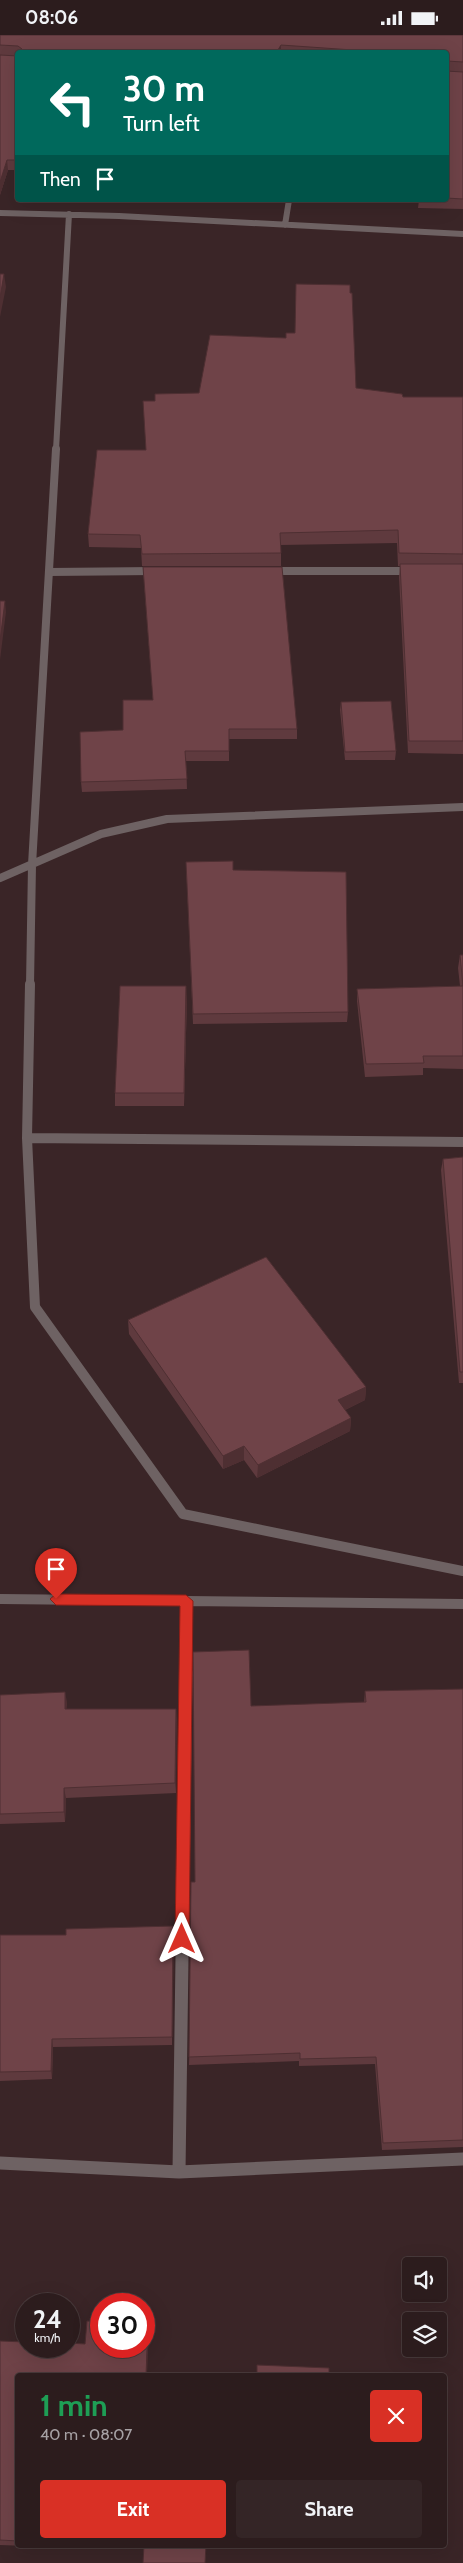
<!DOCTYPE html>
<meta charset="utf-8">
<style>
body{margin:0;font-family:Cabin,sans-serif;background:#342526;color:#f1f3f6;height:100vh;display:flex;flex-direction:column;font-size:19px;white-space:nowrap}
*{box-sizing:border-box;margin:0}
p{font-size:16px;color:#a6a1a4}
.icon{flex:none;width:28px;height:28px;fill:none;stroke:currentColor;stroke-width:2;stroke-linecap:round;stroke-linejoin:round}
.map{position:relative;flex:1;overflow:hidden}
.details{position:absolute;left:15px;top:2338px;width:432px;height:175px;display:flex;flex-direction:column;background:#2c1c1d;border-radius:5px;box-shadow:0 5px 20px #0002,0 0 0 1px #483a3b}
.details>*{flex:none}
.top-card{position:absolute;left:15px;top:15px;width:434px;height:152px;border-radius:5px;box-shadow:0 5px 20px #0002,0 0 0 1px #483a3b;background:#00695c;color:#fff;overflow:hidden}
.buttons{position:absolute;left:402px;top:2222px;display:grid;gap:10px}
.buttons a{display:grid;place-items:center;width:45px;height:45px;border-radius:5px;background:#2c1c1d;box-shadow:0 5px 20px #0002,0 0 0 1px #483a3b;font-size:25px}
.speed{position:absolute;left:15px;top:2258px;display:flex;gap:10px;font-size:25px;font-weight:700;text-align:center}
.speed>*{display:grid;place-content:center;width:65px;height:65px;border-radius:50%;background:#2c1c1d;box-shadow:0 5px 20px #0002,0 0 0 1px #483a3b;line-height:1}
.speed small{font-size:12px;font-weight:400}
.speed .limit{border:8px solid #d22;background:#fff;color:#111}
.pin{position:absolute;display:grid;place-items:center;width:42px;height:42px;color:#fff;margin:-51px -21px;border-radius:50% 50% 50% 0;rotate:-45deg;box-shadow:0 0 5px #0007}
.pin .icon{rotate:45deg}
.me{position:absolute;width:55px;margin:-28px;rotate:0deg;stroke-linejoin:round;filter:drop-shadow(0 0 4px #0008)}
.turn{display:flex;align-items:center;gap:18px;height:105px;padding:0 25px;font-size:22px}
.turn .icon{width:65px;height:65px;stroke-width:2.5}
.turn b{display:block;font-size:35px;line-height:42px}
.then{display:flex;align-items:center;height:48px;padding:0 25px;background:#0003;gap:10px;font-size:19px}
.round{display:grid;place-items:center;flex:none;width:52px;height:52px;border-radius:5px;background:#342526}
.head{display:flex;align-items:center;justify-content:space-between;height:85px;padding:0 25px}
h1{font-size:30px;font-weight:700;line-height:38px;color:#1e9e55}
.action{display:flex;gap:10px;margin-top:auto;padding:10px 25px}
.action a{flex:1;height:58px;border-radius:5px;background:#d93025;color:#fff;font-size:20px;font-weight:700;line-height:58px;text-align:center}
.action a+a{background:#342526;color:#f1f3f6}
.status{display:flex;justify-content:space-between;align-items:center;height:35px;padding:0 25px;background:#2c1c1d;direction:ltr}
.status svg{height:14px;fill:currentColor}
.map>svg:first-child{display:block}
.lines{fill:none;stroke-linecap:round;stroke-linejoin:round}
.minor-far3{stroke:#6e6263;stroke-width:6}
.minor-far2{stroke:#6e6263;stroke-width:8}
.minor-far1{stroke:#6e6263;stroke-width:10}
.minor{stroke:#6e6263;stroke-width:13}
.wall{fill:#5f3a3e}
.shaded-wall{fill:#4e2f32}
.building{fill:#6f4348;stroke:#4e2f32}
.route{fill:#d93025;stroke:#8d1f18}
</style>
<div class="status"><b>08:06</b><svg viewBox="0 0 49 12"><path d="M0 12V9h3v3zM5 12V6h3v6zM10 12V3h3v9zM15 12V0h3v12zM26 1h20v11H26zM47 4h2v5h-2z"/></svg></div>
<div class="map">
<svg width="463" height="2528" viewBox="0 0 463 2528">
<rect width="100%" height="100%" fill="#3a2527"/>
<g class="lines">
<path class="minor-far3" d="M0,178L119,181L463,199
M285,190L289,165
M56,415L69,179"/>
<path class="minor-far2" d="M270,536H413
M49,537L155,536
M0,843L101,799L167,784L463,772
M30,950L32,830L56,414"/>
<path class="minor-far1" d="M30,949L27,1103L35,1272L183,1479L463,1536
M27,1103L463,1107
M0,1564L463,1569
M186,1639L187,1566"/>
<path class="minor" d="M0,2128L179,2137L463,2124
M179,2137L186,1638"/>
</g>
<path class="wall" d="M0,0H463V174L418,173L419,165H446V18H18V135H8L0,160Z
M356,353L403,362H463V719L408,718L399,542L400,531H398L397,508L281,510V531H142L141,513L89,512L88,499L145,415Z
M143,532L297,694V704H229V726H186L187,754L82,757L81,747L123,695L153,665Z
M341,667L396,716L395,725H345L340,675Z
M186,827L233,835L348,977L347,987L193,989Z
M460,920H463V1034L423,1033V1040L365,1042L357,966V954L460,951L458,933Z
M187,964L184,1071H115V1058Z
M463,1122V1348H459L441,1135L443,1124Z
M128,1285L366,1352L365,1365L345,1375L351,1383L350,1396L257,1443L244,1425L223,1434L129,1299Z
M463,1654V2112L382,2115L375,2029L299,2031V2026L189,2030L195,1847L251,1671L364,1668L365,1656Z
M0,1660L67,1667L66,1674H176V1758L66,1763L65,1787L0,1789Z
M173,1891L172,2010L53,2012L52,2044L0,2046V1900H66Z
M148,2290L149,2297L18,2340V2510H29V2511L0,2510V2306L85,2309Z"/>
<path class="shaded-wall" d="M281,10V18H276Z
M7,125L8,135L0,160V147Z
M4,239L6,252L0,282V263Z
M5,566L6,577L0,625V606Z
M186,951L187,964L184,1071V1058Z
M366,1352L365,1365L337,1379L338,1365Z
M351,1383L350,1396L257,1443L258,1430Z
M244,1411V1425L223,1434V1421Z
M65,1657L67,1667L66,1685L65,1674Z
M176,1674L177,1684L176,1758L175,1748Z
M64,1753L66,1763L65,1787L64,1777Z
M173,1891L174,1900L172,2010V2002Z
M52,2004L53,2012L52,2044L51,2036Z
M148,2290L149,2297L147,2340H146Z"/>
<path class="building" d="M0,0H463V27L447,26L446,27V18H396L281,10L276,18H21L22,14L18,11L0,10Z
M0,20L18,21V125H7L0,147Z
M446,36L463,37V164L446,163Z
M0,239H4L0,263Z
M296,249L350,250V258H352L356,353L402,359L403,362H463V519L399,518L398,495L280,498L281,518L142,519L140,500L88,499L97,415H146L143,366H155V359L199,358L210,300L286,303V298H295Z
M400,529H463V706H409Z
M143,532H282L297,694H229V716H185L187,744L81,747L80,697L123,695V665H153Z
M0,566H5L0,606Z
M391,666L396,716L345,717L341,667Z
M233,826V835L346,837L348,977L193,979L186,827Z
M460,920H463V1021H423L424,1028L366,1029L357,954L463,951Z
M120,951H186L184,1058H115Z
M463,1122V1337H460L443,1124Z
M266,1222L366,1352L338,1365L351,1383L258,1430L244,1411L223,1421L128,1285Z
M249,1615L251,1671L366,1667L365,1656L463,1654V2105L383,2108L376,2022L300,2024V2018L189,2022L191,1847H195L193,1617Z
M65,1657V1674H176L175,1748L64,1753V1777L0,1779V1660Z
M173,1891L172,2002L52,2004L51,2036L0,2037V1900H66V1894Z
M87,2286L101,2287V2311H144V2290H148L146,2340H18V2506L0,2505V2306L26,2307V2311H69V2308L85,2309Z
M257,2330L329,2333V2340H257Z
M144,2510H206L205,2528H143Z"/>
<path class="route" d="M56,1559L186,1560L193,1566L189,1904L187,1909L182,1911L177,1909L175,1904L180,1571L56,1570L50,1564Z"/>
</svg>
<div class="buttons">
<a><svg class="icon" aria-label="sound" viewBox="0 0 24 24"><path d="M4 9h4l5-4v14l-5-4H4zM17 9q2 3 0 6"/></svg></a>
<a><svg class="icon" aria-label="layers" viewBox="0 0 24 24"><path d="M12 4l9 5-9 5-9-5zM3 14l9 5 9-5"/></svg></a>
</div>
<div class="speed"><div>24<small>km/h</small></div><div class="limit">30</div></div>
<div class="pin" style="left:56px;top:1564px;background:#d93025"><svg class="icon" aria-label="arrive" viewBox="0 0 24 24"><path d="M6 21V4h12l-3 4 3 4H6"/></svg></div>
<svg class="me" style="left:182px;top:1904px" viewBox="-20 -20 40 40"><path d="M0-17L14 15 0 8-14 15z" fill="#d93025" stroke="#fff" stroke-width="4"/></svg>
<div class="top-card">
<div class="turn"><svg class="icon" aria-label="left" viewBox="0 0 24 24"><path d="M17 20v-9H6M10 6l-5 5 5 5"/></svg><div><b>30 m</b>Turn left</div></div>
<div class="then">Then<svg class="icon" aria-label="arrive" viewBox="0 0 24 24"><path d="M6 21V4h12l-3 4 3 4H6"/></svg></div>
</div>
<section class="details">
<div class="head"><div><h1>1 min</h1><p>40 m · 08:07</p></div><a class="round" style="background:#d93025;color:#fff"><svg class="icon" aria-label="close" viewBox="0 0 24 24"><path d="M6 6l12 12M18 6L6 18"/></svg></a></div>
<div class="action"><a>Exit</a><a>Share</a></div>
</section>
</div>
